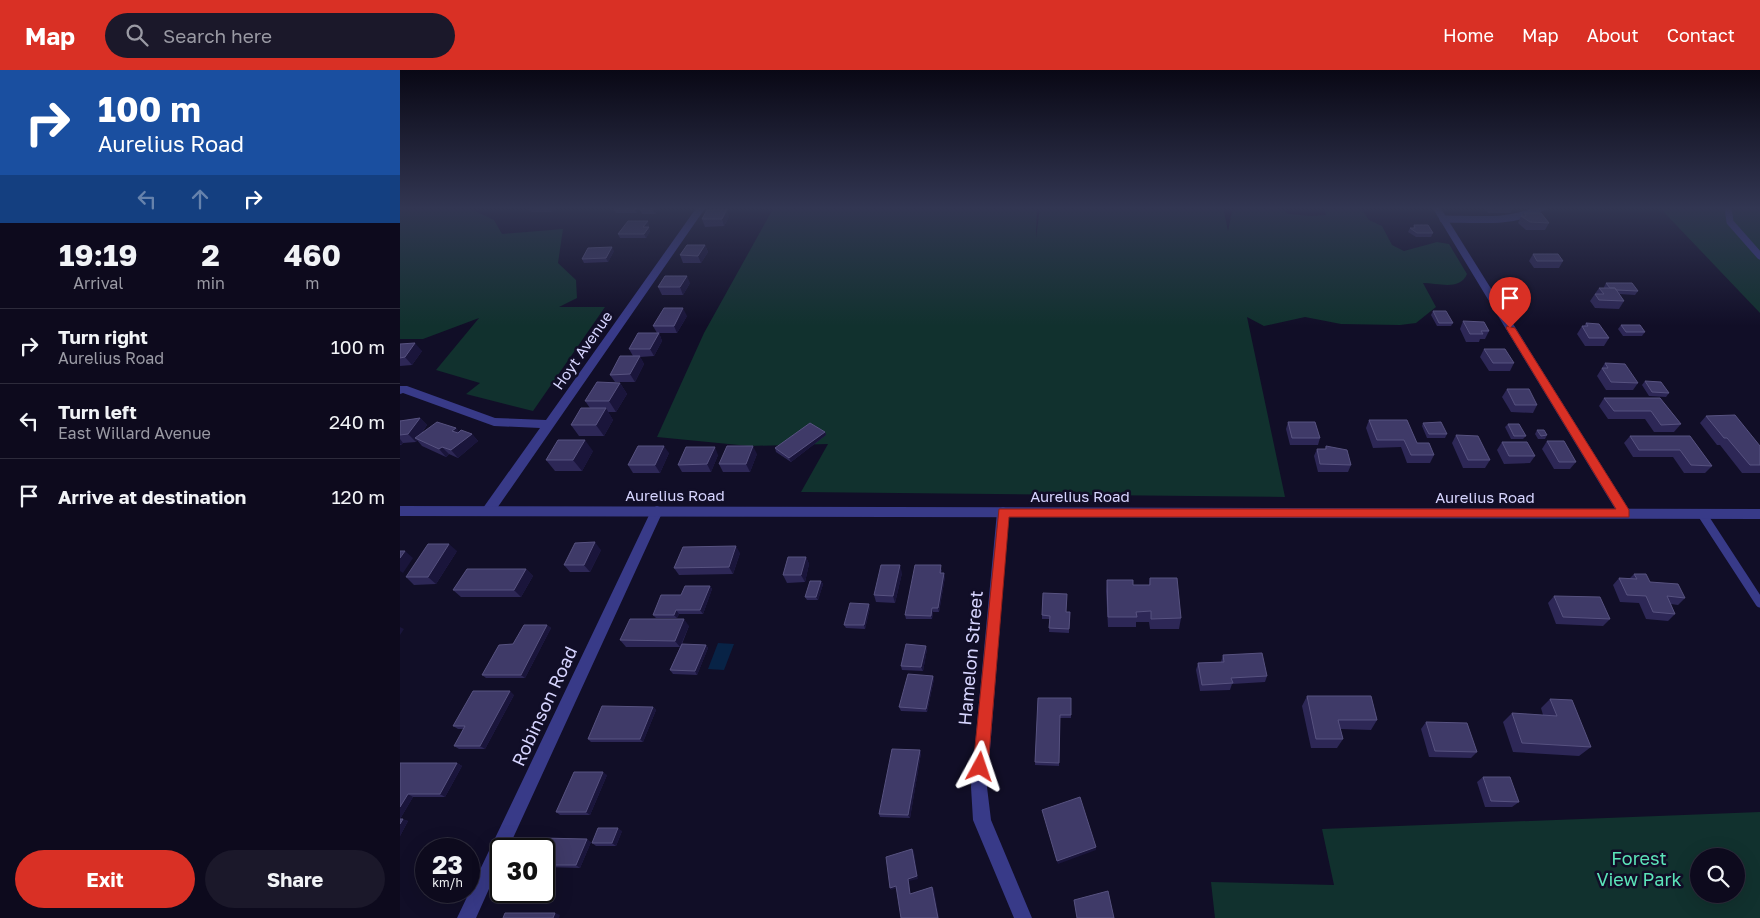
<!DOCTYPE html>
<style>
body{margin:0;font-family:"Golos Text",sans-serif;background:#1b182a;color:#f1f3f6;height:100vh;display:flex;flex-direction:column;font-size:19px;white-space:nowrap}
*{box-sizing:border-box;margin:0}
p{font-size:16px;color:#9a9aa4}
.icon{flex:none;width:28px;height:28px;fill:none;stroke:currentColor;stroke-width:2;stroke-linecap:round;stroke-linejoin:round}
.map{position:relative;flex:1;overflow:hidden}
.side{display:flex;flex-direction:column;background:#0d0a1d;width:400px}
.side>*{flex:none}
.hud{background:#1a4fa0;color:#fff;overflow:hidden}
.controls{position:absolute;left:1290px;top:778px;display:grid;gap:10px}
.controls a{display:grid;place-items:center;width:55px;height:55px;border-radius:50%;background:#0d0a1d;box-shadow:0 5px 20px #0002,0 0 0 1px #2d2b3b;font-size:25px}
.speed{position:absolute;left:15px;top:768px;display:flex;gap:10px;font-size:25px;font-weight:700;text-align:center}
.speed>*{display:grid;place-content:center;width:65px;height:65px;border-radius:50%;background:#0d0a1d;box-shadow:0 5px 20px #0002,0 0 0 1px #2d2b3b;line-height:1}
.speed small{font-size:12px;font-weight:400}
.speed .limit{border:2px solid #111;border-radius:8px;background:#fff;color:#111}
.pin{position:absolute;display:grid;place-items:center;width:42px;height:42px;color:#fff;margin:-51px -21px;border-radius:50% 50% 50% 0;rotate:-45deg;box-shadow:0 0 5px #0007}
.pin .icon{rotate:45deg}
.me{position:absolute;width:55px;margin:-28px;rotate:5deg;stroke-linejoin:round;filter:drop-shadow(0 0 4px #0008)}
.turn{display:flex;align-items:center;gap:18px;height:105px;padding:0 15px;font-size:22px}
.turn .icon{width:65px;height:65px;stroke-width:2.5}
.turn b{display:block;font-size:35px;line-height:42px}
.lanes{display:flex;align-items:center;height:48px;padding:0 15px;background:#0003;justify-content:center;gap:25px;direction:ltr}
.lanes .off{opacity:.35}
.eta{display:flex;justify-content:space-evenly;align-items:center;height:85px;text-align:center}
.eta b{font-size:30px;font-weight:700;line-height:35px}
.primary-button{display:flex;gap:10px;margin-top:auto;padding:10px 15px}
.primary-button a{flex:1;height:58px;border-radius:30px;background:#d93025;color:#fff;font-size:20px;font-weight:700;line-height:58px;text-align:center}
.primary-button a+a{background:#1b182a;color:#f1f3f6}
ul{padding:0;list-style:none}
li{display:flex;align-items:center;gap:15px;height:75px;padding:0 15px;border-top:1px solid #2d2b3b}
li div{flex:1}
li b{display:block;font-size:19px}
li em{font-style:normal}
header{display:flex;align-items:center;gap:30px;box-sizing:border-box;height:70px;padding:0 25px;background:#d93025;color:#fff}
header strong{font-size:24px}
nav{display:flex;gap:28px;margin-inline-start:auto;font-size:18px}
.search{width:350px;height:45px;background:#1b182a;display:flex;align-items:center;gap:12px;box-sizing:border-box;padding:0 18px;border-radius:28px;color:#9a9aa4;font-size:19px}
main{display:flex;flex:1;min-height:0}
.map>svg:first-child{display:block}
.green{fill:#11312e;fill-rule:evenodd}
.water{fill:#082346}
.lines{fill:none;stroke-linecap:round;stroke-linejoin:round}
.service-far1{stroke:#383a88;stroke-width:7}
.service{stroke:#383a88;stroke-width:9}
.minor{fill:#383a88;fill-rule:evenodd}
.tertiary{fill:#383a88;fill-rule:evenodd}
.wall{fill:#2d2756}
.shaded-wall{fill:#1a153b}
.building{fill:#3f3a68;stroke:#575280}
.route{fill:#d93025;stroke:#8d1f18}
.labels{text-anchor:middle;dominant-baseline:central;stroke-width:5;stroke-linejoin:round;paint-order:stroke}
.street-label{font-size:15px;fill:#d7d5ff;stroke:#110e27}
.near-street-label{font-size:18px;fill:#d7d5ff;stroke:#110e27}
.near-park-label{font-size:18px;fill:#5ce4b9;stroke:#110e27}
</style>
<header>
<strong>Map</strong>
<div class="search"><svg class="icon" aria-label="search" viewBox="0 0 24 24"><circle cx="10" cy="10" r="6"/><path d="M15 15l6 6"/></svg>Search here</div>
<nav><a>Home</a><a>Map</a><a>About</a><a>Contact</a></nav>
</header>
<main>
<section class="side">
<div class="hud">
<div class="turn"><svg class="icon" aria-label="right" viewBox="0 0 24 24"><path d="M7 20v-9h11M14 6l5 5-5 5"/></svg><div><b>100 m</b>Aurelius Road</div></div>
<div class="lanes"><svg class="icon off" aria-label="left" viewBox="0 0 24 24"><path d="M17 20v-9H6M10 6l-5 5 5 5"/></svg><svg class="icon off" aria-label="ahead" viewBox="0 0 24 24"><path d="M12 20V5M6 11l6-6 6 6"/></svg><svg class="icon" aria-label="right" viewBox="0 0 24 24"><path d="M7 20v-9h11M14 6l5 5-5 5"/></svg></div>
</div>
<div class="eta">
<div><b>19:19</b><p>Arrival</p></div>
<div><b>2</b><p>min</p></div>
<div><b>460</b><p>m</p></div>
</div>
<ul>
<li><svg class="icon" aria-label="right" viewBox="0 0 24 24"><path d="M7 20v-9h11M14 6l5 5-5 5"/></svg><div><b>Turn right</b><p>Aurelius Road</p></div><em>100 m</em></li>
<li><svg class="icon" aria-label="left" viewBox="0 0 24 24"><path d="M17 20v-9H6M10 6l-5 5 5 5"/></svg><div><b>Turn left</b><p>East Willard Avenue</p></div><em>240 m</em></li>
<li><svg class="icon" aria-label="arrive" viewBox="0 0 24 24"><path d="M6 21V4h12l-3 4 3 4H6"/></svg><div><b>Arrive at destination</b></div><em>120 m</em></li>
</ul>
<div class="primary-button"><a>Exit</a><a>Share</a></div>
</section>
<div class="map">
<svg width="1360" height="848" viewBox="0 0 1360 848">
<rect width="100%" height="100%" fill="#110e27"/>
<path class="green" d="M0,137H67L94,150L102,164L163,159L158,193L176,210L177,228L159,237H205L133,341L66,324L80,313L36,300L79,248L23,269H0Z
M374,137H637L636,168L640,137H823L828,161L833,137H878L889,144L911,146L926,145L924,137H960L969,150L982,156L992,175L1004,181L1037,172L1049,174L1067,204C1060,221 1038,213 1023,213L1036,237L1016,253L1000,255L941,254L905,247L864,256L847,247L885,427L401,422L428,374L349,376L257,367L304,263Z
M1259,137H1360V243Z
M1360,742V848H815L811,812L934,815L922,759ZM1299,786H1336V824H1299Z"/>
<path class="water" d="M318,573L334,574L324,600L308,599Z"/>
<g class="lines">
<path class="service-far1" d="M1328,137L1330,152L1360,186
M1043,149C1076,149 1113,154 1143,137"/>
<path class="service" d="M1302,444L1360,533"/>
<path class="minor" d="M297,137H306L93,444H83L82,441L83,438L140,358L94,356L3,323L0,324V316H7L95,348L146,350Z
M1032,137H1040L1230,441L1231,444L1230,447H1220Z
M257,436L262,438L263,441L108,779H101V792L76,848H57L251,441L252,438Z
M603,437L608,439L609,442L587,717L591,750L632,848H614L573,750L571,717L597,442L598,439Z"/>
<path class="tertiary" d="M0,436L1360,439V449L0,446Z"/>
</g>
<path class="wall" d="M128,137H156L152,142H131Z
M241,137L237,143H216L214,140Z
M242,137H259L255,144H242L240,140Z
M1083,137H1113L1111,143H1088Z
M1124,143L1149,153L1145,160H1126L1118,153L1121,146H1122Z
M329,147L324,156L305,157L302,149Z
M249,155L248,157L250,161L246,168H220L218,164Z
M1014,155L1033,163L1031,167H1016L1008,162L1010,158H1013Z
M305,175L308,182L301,193H283L280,185Z
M214,181L208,192L184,193L182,189Z
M1133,184L1163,191L1159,198H1134L1129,191Z
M290,213L283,225H262L258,217Z
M1206,213L1238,221L1235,225L1219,224L1224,231L1219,239L1195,238L1190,231L1199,218H1204V217Z
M1033,241L1053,253L1051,256H1037L1031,245Z
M287,246L277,263H259L262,271L254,286L240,287L244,294L235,312H215L210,305L233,286L229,279L257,263L253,256Z
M1063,251L1089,261L1085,269H1080L1079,272H1066L1060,259Z
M1186,253L1209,268L1204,276H1185L1177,264L1182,256H1184Z
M1221,255L1245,262L1242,266H1223L1218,259Z
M0,274L22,281L12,295L0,296Z
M1084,279L1114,293L1110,301H1089L1080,287Z
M1205,293L1238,313L1233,320H1206L1197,306Z
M1245,311L1269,323L1266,327L1249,326L1242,315Z
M220,313L227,324L216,342H208L213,350L204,366H179L171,355L190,338L185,331Z
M1107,319L1137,335L1133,343L1111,342L1102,327Z
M1204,328H1260L1281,354L1274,362H1254L1245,349H1208L1199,336Z
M1306,346L1360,376V403H1342L1320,375H1317L1300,353Z
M20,348L27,355L21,364L56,358L59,362L72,364L78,371L58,388L49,384L46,387L22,376L17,370L16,372L3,373L1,375H0V350L1,351Z
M969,350L1017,373L1034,385L1030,393H1007L1001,377L973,378L966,358Z
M888,352L920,368L918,375H890L886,359Z
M1023,353L1047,364L1045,368H1027L1022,356Z
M1108,354L1126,366L1123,369H1111L1105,357Z
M1137,360L1147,365L1145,369H1138L1135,364Z
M425,362L426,365L391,392L376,382L375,378Z
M1056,365L1090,390L1085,398H1063L1052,373Z
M1230,366H1290L1312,396L1305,403H1284L1273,387H1233L1224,373Z
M1147,371L1176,392L1170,399H1154L1142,379Z
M1102,372L1135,386L1130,393L1104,394L1097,380Z
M926,376L951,395L948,402H918L914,386L917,379H925Z
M193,381L182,401H155L146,390Z
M269,383L260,403H233L228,395Z
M357,384L350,402H323L319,394Z
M318,385L311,402H282L278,395Z
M201,480L190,502H170L164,495Z
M57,481L36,514L14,515L6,507Z
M340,483L333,504L279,505L274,498Z
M406,487L409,494L405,512L387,513L383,505Z
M126,499L133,506L121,527H61L53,520Z
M542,499L541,503L545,507L539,542H533L532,549H506L505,545Z
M502,503L495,533L476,532L474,525Z
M1234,504L1250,512L1285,528L1278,535L1271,534L1275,544L1268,551L1246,549L1239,533L1220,532L1213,515L1219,508L1229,509Z
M750,508L781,548L779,559H750L749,552H736V557H708L706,521L707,510L733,515H749Z
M421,511L423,514L418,530H407L405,527Z
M310,516L312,519L303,544H279L277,548H256L253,545L281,525Z
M1154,526L1210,549L1203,556L1156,554L1148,533Z
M470,537L465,559L446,558L444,555Z
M666,542H670L669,563L649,562L650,549H642V545Z
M147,555L151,558L125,608H86L82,605L113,574Z
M289,556L282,574L306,575L308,578L297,605L273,604L270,600L280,577H226L220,570Z
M527,579L523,601L502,600L501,596Z
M823,585L867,606L865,612L832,614L830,620L800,621L796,600L798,593L821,592Z
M533,606L534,609L527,642L501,641L499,637Z
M114,625L85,679H59L54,676L64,659H58L53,656Z
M907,626L977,650L971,660L940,659L943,669L937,678H911L902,636Z
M638,628H671V648H660L659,696L635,695Z
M1150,629L1191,677L1179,686L1113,682L1103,652L1112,643L1143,645L1141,638Z
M253,637L256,640L243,672H191L188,669Z
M1026,652L1077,682L1071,688L1029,687L1021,659Z
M521,683L510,748L480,747L479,744Z
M0,693H57L62,696L45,727H13L0,749L8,751L0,766Z
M207,705L190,745H160L156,742Z
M1083,707L1119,732L1112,737H1085L1077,712Z
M222,761L216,776H196L192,773Z
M191,772L180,798L144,797V779Z"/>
<path class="shaded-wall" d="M149,137H156L152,142Z
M237,137H241L237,143L235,140Z
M255,137H259L255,144L253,140Z
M327,139L329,147L324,156L322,149Z
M248,151L249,155L245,161L243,157Z
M249,157L250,161L246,168L244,164Z
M305,175L308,182L301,193L298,186Z
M212,177L214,181L208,192L206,188Z
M287,206L290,213L283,225L280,217Z
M283,238L287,246L277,263L274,256Z
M259,263L262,271L254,286L250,279Z
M15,273L22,281L12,295L5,287Z
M240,286L244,294L235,312L230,304Z
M220,313L227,324L216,342L209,331Z
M206,338L213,350L204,366L196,355Z
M20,348L27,355L17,369L15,368L17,370L16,372L8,364Z
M56,358L63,366L52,361Z
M425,362L426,365L391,392L389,388Z
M72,364L78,371L58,388L51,380Z
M0,369L3,373L1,375L0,374Z
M185,370L193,381L182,401L173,390Z
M264,376L269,383L260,403L255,395Z
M353,376L357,384L350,402L346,394Z
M42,377L49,384L46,387L39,379Z
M315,377L318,385L311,402L307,394Z
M195,472L201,480L190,502L184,495Z
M49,474L57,481L36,514L28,507Z
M336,476L340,483L333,504L329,497Z
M5,481L13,488L3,503L0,501V488Z
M406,487L409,494L405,512L401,505Z
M500,495L502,503L495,533L493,526Z
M126,499L133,506L121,527L114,520Z
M544,503L545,507L539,542L538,538Z
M421,511L423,514L418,530L416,527Z
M310,516L312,519L303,544L300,540Z
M469,534L470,537L465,559L464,555Z
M532,538L533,542L532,549L531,546Z
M276,540L279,544L277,548L274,545Z
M284,549L289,556L280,577L275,571Z
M147,555L151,558L125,608L121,605Z
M0,557L4,559L0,565Z
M306,575L308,578L297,605L295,601Z
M526,576L527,579L523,601L521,597Z
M533,606L534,609L527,642L526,639Z
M110,621L114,625L85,679L80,676Z
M253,637L256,640L243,672L240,669Z
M520,680L521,683L510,748L508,745Z
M57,693L62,696L45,727L40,724Z
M203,702L207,705L190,745L186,742Z
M8,724L13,727L0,749V737Z
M3,749L8,751L0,766V754Z
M218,758L222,761L216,776L212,773Z
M187,769L191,772L180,798L176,795Z
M696,777V780L658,794L657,791Z
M512,779L514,781L518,809L509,811L511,827L510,824L508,809Z
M496,816L498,818L491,820L490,818Z
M532,817L534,819L539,848H538Z
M155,843L160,845L159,848H153Z"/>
<path class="building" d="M216,137H237L235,140H214Z
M242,137H255L253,140H240Z
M327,139L322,149H302L307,140Z
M1124,143H1141L1149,153L1130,152L1121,146H1126Z
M228,151H248L243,157H249L244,164H218Z
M1014,155H1028L1033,163H1017L1010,158H1015Z
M287,175H305L298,186L280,185Z
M212,177L206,188L182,189L188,178Z
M1133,184H1158L1163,191H1137Z
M265,206H287L280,217H258Z
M1206,213H1232L1238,221L1216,220L1215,218H1210Z
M1199,218H1215L1224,231L1199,230L1195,224H1204Z
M264,238H283L274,256H253Z
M1033,241H1046L1053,253H1039Z
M1063,251L1084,252L1089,261H1081L1083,264H1070Z
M1186,253L1199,254L1209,268H1189L1182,256H1188Z
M1221,255H1240L1245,262H1226Z
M238,263H259L250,279H229Z
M15,273L5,287L0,288V274Z
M1084,279H1105L1114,293H1093Z
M220,286H240L230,304L210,305Z
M1205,293L1225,294L1238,313L1211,312L1202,298H1208Z
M1245,311L1261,312L1269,323L1252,322Z
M197,312L220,313L209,331H185Z
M1107,319H1129L1137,335H1115Z
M1204,328H1260L1281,354L1261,355L1251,341H1214Z
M181,338H206L196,355H171Z
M1335,345L1360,376V395H1350L1327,368H1324L1306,346Z
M20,348L8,364L0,365V351Z
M969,350H1007L1017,373H1029L1034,385H1011L1004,370H977Z
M37,352L56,358L52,361L58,363L61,360L72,364L51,380L42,377L39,379L15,368Z
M888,352H915L920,368H892Z
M1041,352L1047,364H1029L1023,353Z
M410,353L425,362L389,388L375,378Z
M1108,354H1119L1126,366H1114Z
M1137,360H1144L1147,365L1141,366Z
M1056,365L1078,366L1090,390H1068Z
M1230,366H1290L1312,396L1291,395L1280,380H1239Z
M158,370H185L173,390H146Z
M1147,371H1164L1176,392H1159Z
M1102,372H1127L1135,386H1109Z
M238,376H264L255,395H228Z
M327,376H353L346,394H319Z
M926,376L947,380L951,395L920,394L917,379H926Z
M286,377H315L307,394L278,395Z
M195,472L184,495H164L175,473Z
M28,474H49L28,507H6Z
M336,476L329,497L274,498L283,477Z
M0,481H5L0,488Z
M388,487H406L401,505H383Z
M481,495H500L493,526L474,525Z
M515,495H541L540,503H544L538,538H532L531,546L505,545Z
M67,499H126L114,520H53Z
M1234,504H1246L1250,512L1278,514L1285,528L1267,526L1275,544L1253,542L1246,526L1227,525L1219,508L1237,509Z
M750,508H777L781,548L751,549V541L736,542L737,547H708L707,510H733V515H750Z
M410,511H421L416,527H405Z
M285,516H310L300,540H276L274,545H253L261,525H281Z
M643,523L667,524L666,542H670L669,559L649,558L650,546L642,545Z
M1154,526L1200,527L1210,549L1163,547Z
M450,533L469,534L464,555H444Z
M230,549H284L275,571L220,570Z
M124,555H147L121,605H82L99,575L113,574Z
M282,574L306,575L295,601L270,600Z
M506,574L526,576L521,597L501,596Z
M862,583L867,606L831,608L833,613L802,615L798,593L824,592L823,585Z
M508,604L533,606L526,639L499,637Z
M73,621H110L80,676H54L65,656H53Z
M907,626H971L977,650H938L943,669H916Z
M638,628H671V645H660L659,693L635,692Z
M1150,629L1172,630L1191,677L1122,673L1112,643L1157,646Z
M202,636L253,637L240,669H188Z
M1026,652L1067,653L1077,682L1035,681Z
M492,679L520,680L508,745L479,744Z
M0,693H57L40,724H8L0,737Z
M174,702H203L186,742H156Z
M1083,707H1110L1119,732L1091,731Z
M680,727L696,777L657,791L642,740Z
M0,749H3L0,754Z
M198,758H218L212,773H192Z
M141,768L187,769L176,795H144V779H136Z
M512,779L517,806L508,809L510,824L532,817L538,848H501L496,816L490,818L486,787Z
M708,821L714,848H677L674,830Z
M105,843H155L153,848H103Z"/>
<linearGradient id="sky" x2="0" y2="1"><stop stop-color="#090815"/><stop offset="0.54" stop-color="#323652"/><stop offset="1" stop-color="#323652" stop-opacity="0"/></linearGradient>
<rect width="1360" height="256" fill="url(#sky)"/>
<path class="route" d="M1107,256L1115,258L1229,440V447H609L588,697L586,702L580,705L575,702L573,697L599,439H1216L1106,258Z"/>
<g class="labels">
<g class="street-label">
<text transform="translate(182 280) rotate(-55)">Hoyt Avenue</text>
<text x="275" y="425">Aurelius Road</text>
<text x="680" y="426">Aurelius Road</text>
<text x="1085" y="427">Aurelius Road</text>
</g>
<g class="near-street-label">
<text transform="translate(570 588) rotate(-85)">Hamelon Street</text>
<text transform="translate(144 636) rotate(-65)">Robinson Road</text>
</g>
<g class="near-park-label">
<text x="1239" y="788">Forest<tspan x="1239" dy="21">View Park</tspan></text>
</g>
</g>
</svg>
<div class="controls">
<a><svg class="icon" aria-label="search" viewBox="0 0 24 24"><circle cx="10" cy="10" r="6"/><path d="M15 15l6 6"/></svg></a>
</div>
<div class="speed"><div>23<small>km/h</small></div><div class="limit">30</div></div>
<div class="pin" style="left:1110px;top:258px;background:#d93025"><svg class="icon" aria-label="arrive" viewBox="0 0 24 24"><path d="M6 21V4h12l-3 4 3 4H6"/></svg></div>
<svg class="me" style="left:580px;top:697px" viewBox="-20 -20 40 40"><path d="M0-17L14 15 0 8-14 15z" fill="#d93025" stroke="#fff" stroke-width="4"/></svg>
</div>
</main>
